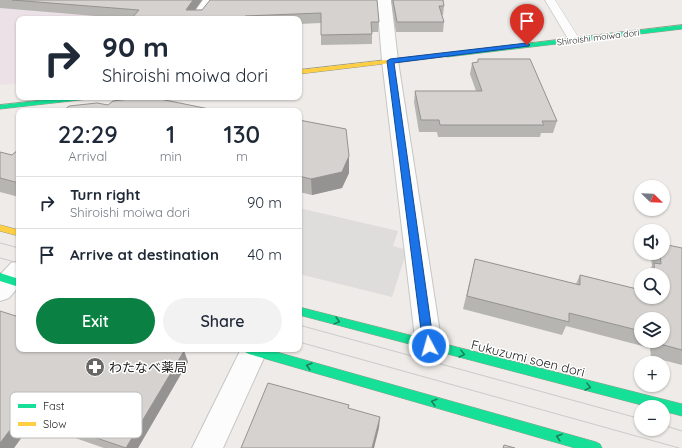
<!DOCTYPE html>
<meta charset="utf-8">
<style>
body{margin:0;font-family:Quicksand,"Noto Sans JP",sans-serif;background:#f2f2f3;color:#1f2937;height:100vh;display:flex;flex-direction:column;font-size:15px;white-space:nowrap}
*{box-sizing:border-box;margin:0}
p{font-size:13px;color:#747a83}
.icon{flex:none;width:22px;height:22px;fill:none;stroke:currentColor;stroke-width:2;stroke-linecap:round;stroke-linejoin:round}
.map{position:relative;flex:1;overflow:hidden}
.drawer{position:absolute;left:16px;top:108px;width:286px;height:244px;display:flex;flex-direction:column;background:#fff;border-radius:8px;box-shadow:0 1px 3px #0004}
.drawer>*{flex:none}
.guide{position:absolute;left:16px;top:16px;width:286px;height:84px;border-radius:8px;box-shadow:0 1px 3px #0004;background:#fff;color:#1f2937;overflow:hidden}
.needle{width:26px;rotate:113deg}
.fabs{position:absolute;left:634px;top:180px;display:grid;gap:8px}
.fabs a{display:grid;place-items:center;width:36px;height:36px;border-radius:50%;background:#fff;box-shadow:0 1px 3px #0004;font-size:20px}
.pin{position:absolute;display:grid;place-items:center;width:34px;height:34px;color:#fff;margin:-41px -17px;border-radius:50% 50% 50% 0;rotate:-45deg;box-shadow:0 0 4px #0007}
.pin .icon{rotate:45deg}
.me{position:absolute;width:44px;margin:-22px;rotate:354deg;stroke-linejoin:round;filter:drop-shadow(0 0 3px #0008)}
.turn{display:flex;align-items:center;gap:14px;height:84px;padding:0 20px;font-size:18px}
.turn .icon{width:52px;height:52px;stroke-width:2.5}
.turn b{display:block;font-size:28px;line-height:34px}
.eta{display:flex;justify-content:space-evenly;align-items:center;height:68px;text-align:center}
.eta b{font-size:24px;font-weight:600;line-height:28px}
.action{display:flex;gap:8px;margin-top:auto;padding:8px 20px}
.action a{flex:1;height:46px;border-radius:24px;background:#0b8043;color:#fff;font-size:16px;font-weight:600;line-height:46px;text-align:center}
.action a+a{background:#f2f2f3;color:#1f2937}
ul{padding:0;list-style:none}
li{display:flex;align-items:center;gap:12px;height:52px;padding:0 20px;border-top:1px solid #e0e1e3}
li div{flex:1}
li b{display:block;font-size:15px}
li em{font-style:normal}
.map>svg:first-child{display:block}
.industrial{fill:#ece1e7}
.parking{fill:#dedddc}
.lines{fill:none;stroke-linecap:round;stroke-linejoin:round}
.lane-casing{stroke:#c7c6c4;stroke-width:1}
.street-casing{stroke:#c7c6c4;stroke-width:2}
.fast-casing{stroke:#989880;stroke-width:1}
.slow-casing{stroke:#989880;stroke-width:1}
.lane{fill:#fcfcfc;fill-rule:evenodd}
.street{fill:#fcfcfc;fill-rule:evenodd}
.fast{fill:#16e098;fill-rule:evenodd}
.slow{fill:#ffcf43;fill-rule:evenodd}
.tram{stroke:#cbcbca;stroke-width:1}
.wall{fill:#b7b5b2;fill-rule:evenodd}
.shaded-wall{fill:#959391}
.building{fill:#d5d2cf;stroke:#959391}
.oneway{stroke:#1b805c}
.route{fill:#1a73e8;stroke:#114b97}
.labels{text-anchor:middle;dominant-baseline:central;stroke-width:3;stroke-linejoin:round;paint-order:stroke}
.far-street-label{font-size:9px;fill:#202020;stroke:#fff}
.near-street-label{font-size:13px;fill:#202020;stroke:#fff}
.near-poi-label{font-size:13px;fill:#202020;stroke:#fff;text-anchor:start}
.key{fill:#fff;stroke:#bcbcbc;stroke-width:1}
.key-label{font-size:11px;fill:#202020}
</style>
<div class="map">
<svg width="682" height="448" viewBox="0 0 682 448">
<rect width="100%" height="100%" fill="#eeebe8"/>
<path class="industrial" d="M0,0L132,19H19V83L0,85Z"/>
<path class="parking" d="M299,208L398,231L393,246L407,250L392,297L299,274Z"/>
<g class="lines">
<defs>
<path id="lane" d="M545,0H555L580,40L578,42H570Z"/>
<path id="street" d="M203,0H217L203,19H189Z
M377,0H391L398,61L442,346L438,354L429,358L420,354L416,346L382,61Z
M19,261V286L9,298L0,301V275L11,263Z
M241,349H268L223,448H192Z"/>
<path id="fast" d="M682,25V29L447,57L444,55L447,53Z
M70,97H93L89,99L0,109V105Z
M0,273L19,279V287L0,281Z
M299,307L682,404V416L663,411V407H649L299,315Z
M244,349H266L596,442L600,444L602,448H575L249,354L245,352Z"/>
<path id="slow" d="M447,53L449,54V56L299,74V70Z
M0,225L19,230V236L0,231Z"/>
</defs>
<use href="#lane" class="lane-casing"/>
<use href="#street" class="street-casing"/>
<use href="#fast" class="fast-casing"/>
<use href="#slow" class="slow-casing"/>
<use href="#lane" class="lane"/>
<use href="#street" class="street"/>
<use href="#fast" class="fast"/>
<use href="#slow" class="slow"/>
<path class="tram" d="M0,243L19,248
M0,258L19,263
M299,325L641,419
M299,342L679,448
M663,425L682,431"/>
</g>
<path class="wall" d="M0,0H202L195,10L377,0L379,22L378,32H372V44L321,45V23L299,24V19H131L0,8Z
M391,0H443L444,6L443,15H442L444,22L443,32H396Z
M478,59L557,121L553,133H541L540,137H438L437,132H419L414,102L415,91H476L470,74L472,63L478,62Z
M299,120L349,156V173L342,188L312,195L299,192Z
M19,149V197L0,192V152L12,155Z
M682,248V365L651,357L650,348L566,326L562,335L463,309L475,259L576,284L580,275L663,297V275H646L652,266L651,256L653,253H663ZM641,319H663V341H641Z
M19,349L184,351L188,362L138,448H104L32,423L14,448Z"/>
<path class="shaded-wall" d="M193,0H202L189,19L186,10Z
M349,156V173L342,188L312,195L311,179Z
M184,351L188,362L138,448H126Z
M23,413L32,423L14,448H0V443Z
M380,417L379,428L374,448H372Z"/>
<path class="building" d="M12,0H193L186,10H202L210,0H377L379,22H371L372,34L321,35V13L245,16L243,19H131L139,10Z
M393,0H443L444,6H439L444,22H397Z
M478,59H530L557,121H542L544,125H440L439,120H421L415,91H482L472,63L478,62Z
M147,97H150L219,111H63L69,106L97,103L108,105L113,101Z
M299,120L346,129L349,156L342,172L311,179L299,176Z
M19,149V183L0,178V152L12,155Z
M663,244L682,248V350L660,344V341H663V319H641V331L569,313V322L467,296L475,259L580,285V275L641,290V297H663V275H655L654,263L661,264L660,253H663Z
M0,311L19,317V349H178L184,351L126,448L23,413L0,443Z
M268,383L349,405L348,408L380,417L372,448H241Z
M504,445L515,448H503Z"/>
<defs><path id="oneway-chevron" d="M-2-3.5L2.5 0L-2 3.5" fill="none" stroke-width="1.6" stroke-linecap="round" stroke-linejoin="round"/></defs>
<g class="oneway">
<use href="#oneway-chevron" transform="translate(337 321) rotate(15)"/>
<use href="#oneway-chevron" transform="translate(462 354) rotate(14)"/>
<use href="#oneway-chevron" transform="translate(309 366) rotate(-164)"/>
<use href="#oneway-chevron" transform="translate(588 387) rotate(14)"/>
<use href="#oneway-chevron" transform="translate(434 402) rotate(-164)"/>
<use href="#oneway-chevron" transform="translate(559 437) rotate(-164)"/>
</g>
<path class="route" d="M527,43L530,45L529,46L394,63L434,346L433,349H425L423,346L387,61L390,59Z"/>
<defs>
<symbol id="pharmacy-disc" viewBox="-11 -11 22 22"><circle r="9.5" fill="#686766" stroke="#fff"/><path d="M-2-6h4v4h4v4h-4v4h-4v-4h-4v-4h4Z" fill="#fff"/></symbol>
</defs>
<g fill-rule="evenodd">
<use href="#pharmacy-disc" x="84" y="356" width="22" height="22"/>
</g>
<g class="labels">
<g class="far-street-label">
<text transform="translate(598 37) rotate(-7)">Shiroishi moiwa dori</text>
</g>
<g class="near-street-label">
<text transform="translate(528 358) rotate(14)">Fukuzumi soen dori</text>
</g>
<g class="near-poi-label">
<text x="109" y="367">わたなべ薬局</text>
</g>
</g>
<rect x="10" y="392" width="132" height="46" rx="6" class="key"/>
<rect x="18" y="404" width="18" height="4" fill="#16e098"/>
<rect x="18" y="422" width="18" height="4" fill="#ffcf43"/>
<g class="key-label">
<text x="43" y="410">Fast</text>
<text x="43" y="428">Slow</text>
</g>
</svg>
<div class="fabs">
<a><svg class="needle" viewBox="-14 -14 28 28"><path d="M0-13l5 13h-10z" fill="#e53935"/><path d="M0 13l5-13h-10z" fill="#747a83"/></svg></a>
<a><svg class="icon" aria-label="sound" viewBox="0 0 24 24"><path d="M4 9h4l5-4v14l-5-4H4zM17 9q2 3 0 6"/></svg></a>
<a><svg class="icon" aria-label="search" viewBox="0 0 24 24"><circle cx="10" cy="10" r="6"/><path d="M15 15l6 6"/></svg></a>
<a><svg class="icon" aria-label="layers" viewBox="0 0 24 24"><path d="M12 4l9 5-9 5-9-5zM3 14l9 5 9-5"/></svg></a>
<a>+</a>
<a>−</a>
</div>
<div class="pin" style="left:527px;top:45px;background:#d93025"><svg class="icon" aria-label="arrive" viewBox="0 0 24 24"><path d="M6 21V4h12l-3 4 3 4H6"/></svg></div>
<svg class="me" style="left:429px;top:346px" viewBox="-20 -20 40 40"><circle r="17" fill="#1a73e8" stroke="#fff" stroke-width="3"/><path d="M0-11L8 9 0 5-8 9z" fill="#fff"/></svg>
<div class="guide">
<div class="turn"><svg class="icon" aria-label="right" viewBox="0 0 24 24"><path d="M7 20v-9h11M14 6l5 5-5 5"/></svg><div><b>90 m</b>Shiroishi moiwa dori</div></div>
</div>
<section class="drawer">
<div class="eta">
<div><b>22:29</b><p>Arrival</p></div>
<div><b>1</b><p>min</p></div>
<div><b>130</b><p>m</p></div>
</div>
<ul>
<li><svg class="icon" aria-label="right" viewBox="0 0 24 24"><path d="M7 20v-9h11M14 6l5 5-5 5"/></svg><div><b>Turn right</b><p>Shiroishi moiwa dori</p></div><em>90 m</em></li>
<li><svg class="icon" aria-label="arrive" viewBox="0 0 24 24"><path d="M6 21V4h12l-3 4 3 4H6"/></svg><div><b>Arrive at destination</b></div><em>40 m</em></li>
</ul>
<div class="action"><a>Exit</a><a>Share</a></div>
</section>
</div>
